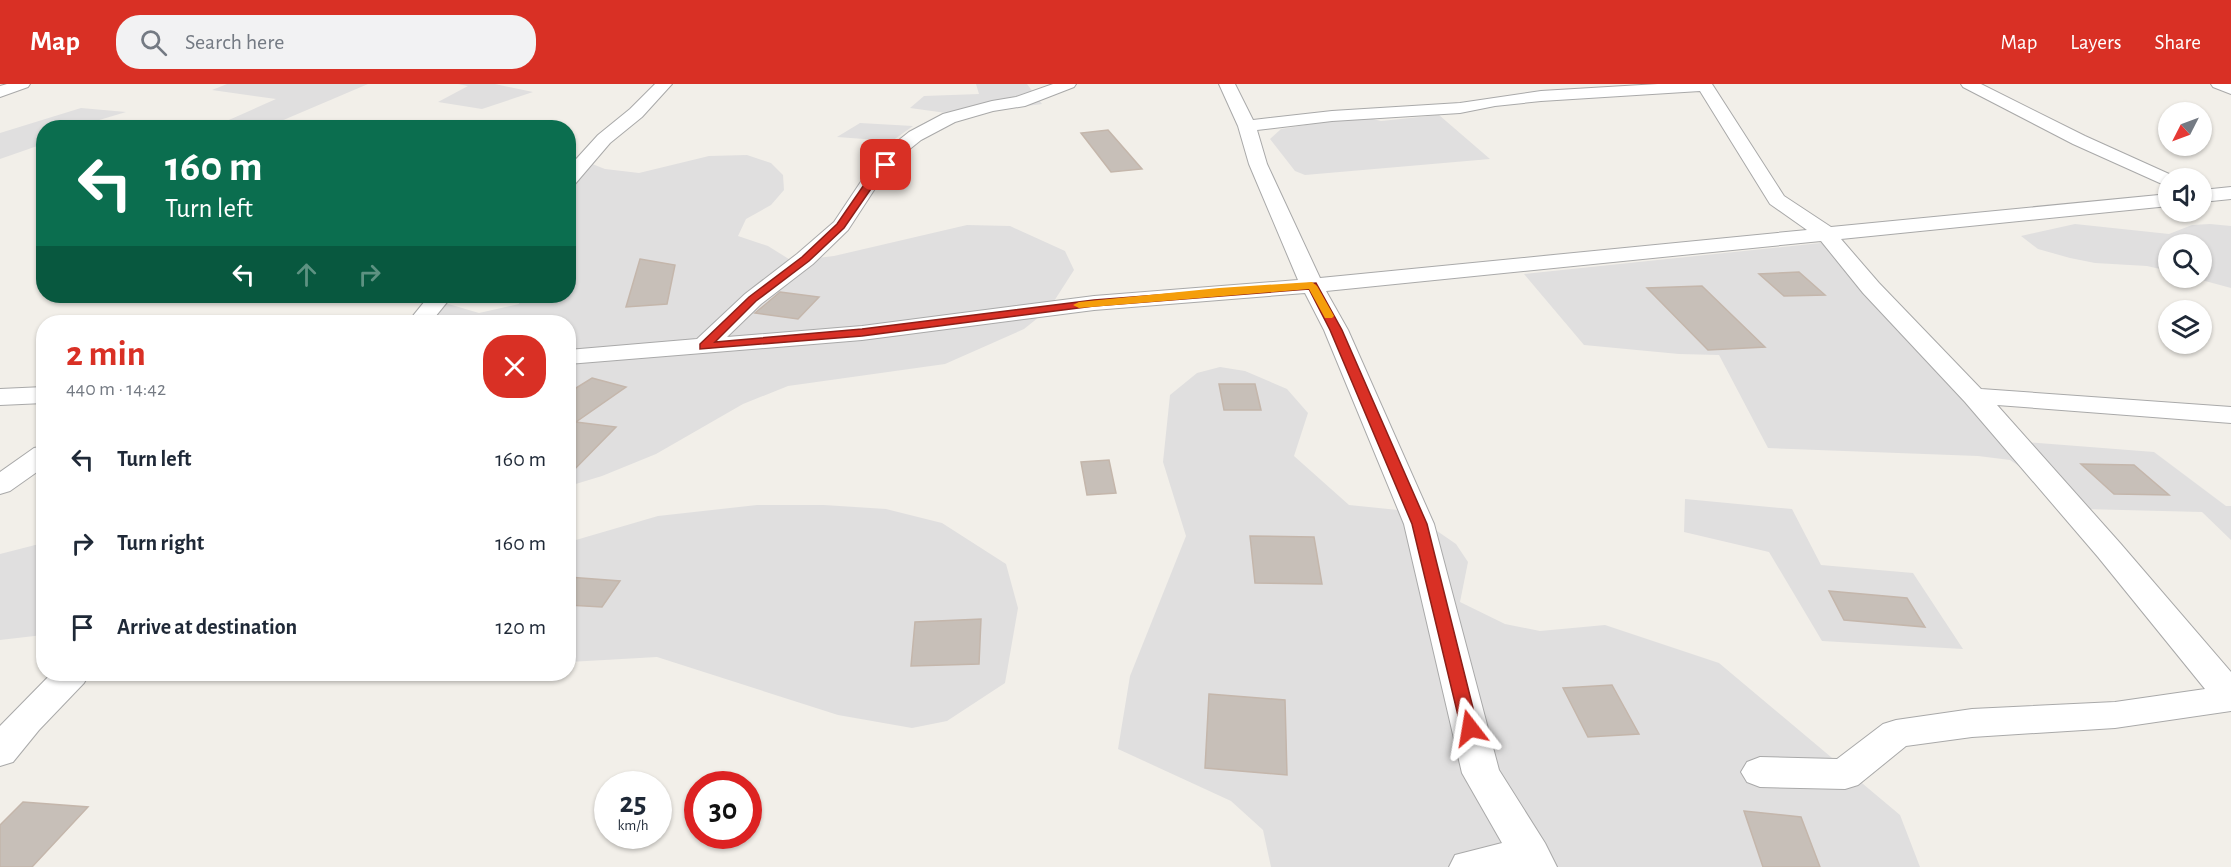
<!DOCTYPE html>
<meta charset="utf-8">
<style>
body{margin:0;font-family:"Alegreya Sans",sans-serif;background:#f2f2f3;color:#1f2937;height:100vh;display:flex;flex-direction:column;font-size:22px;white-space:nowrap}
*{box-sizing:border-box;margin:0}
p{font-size:20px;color:#747a83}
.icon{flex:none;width:33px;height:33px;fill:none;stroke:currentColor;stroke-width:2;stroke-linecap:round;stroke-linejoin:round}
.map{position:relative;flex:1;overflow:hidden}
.side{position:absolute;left:36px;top:231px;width:540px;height:366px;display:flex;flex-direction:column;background:#fff;border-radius:24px;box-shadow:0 2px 4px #0004}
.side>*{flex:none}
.hud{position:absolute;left:36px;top:36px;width:540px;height:183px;border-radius:24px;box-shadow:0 2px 4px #0004;background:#0b6e4f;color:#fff;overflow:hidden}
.needle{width:39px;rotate:228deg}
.buttons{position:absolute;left:2158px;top:18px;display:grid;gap:12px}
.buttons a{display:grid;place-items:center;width:54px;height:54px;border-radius:50%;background:#fff;box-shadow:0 2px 4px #0004;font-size:30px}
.speed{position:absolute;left:594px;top:687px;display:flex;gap:12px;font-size:30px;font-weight:700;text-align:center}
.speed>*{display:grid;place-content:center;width:78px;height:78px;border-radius:50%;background:#fff;box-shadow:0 2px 4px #0004;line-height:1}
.speed small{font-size:15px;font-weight:400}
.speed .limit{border:9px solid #d22;background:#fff;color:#111}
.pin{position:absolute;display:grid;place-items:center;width:51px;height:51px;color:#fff;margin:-26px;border-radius:12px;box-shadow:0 3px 9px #0006}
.me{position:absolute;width:66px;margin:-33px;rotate:346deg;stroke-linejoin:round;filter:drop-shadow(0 0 4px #0008)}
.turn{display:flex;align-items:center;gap:21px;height:126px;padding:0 30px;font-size:27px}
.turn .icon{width:78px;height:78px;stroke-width:2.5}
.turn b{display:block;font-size:42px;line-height:51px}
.lanes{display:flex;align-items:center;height:57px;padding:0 30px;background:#0003;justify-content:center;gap:30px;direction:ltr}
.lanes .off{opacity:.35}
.round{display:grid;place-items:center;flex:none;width:63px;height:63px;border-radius:24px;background:#f2f2f3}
.head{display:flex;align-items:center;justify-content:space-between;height:102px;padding:0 30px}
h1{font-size:36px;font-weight:600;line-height:45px;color:#d93025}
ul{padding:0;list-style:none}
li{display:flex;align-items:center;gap:18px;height:84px;padding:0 30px}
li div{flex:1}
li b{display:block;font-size:22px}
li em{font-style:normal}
header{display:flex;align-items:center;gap:36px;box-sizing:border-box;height:84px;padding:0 30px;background:#d93025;color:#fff}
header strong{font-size:28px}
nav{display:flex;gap:33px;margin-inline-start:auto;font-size:21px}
.search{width:420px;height:54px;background:#f2f2f3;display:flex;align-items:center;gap:15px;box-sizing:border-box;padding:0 21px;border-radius:24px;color:#747a83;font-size:22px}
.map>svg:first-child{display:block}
.residential{fill:#e0dfdf}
.building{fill:#c7bfb8;stroke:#c4b6ab;stroke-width:1.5}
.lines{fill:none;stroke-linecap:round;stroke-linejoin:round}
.minor-casing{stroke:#a9a9a9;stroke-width:2}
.minor{fill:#fff;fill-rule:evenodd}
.route{fill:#d93025;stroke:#8d1f18;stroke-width:1.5}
.slow{fill:#f59e0b}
</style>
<header>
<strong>Map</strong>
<div class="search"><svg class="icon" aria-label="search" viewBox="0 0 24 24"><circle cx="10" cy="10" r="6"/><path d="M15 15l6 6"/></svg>Search here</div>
<nav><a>Map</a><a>Layers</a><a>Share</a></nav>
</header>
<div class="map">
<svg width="2231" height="783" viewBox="0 0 2231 783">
<rect width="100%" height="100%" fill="#f2efe9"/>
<path class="residential" d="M227,0H368L267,43H213L276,15L212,6Z
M458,0H495L533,8L482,25L438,18L468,2Z
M976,0H1027L1042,20L961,31L910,24L924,12L979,10Z
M81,24L126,28L76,43L44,44L43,60L0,75V49Z
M1439,31L1490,75L1305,91L1295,87L1270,55L1281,45L1361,32L1381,37Z
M860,39L913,42L892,57L837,53Z
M569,71L605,85L639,89L709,72L747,71L771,79L783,91L784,106L771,121L746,135L738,152L768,162L792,177L834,172L967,141L1010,142L1065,167L1074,186L1049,225L1024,245L945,280L788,302L743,320L656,370L602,392L569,402L568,238H401L421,226L445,219L479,229L519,220L520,212H568Z
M2075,140L2169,150L2192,141L2210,140L2231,142V204L2194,194H2202V160H2169V187L2147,182L2095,179L2070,174L2038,165L2021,152Z
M1839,157L2026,358L2154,368L2226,422H2231V456L2202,428L2083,425L2010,376L1978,372L1768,364L1719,271L1679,270L1584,261L1524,190Z
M1220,283L1245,287L1287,305L1308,329L1294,372L1349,421L1408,427L1456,460L1468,478L1460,518L1505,540L1540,547L1605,541L1719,579L1900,731L1920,783H1271L1263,746L1231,717L1118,665L1130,592L1186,452L1163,378L1170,311L1197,289Z
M1685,415L1792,425L1821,481L1913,489L1963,565L1822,557L1769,468L1684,448Z
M757,421H824L886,425L942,439L1006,480L1018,524L1005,599L947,637L912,644L838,631L657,573L569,578V458L658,432Z
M43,459V551L0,556V470Z"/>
<path class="building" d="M1108,46L1142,85L1111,88L1081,49Z
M640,175L675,181L667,220L626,223Z
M1799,188L1825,211L1784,212L1759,190Z
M1702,202L1765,263L1708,266L1647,204Z
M780,208L819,213L798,235L755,229Z
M592,294L626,303L576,338L616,343L568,392V309Z
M1219,300H1255L1261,326H1224Z
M1109,376L1116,409L1087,411L1081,378Z
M2081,380L2134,381L2169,411L2114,410Z
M1250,452L1314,453L1322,500L1255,499Z
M568,493L620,497L602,523L568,521Z
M1829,507L1907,514L1925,543L1844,536Z
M981,535L979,580L911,582L915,538Z
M1612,601L1639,650L1588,653L1563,604Z
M1209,610L1285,616L1287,691L1205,684Z
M23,718L88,723L32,783H0V741Z
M1744,727L1801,733L1820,783H1763Z"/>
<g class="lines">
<defs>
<path id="minor" d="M7,0H30L28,3L0,13V2Z
M655,0H672L642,33L610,59L575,100L568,102V84L598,51L630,25Z
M1053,0H1076L1074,3L1025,22L993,27L955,38L921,56L906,68L878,100L848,146L813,180L761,220L727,253L862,242L1094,212L1298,196L1249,80L1238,42L1219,0H1235L1253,36L1332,27L1460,19L1541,7L1658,0H1712L1784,112L1831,143L2169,110V122L1841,155L1879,199L1981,305L2231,323V339L1997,321L2120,459L2231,588V627L2115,644L1972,653L1906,662L1858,701L1845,705L1760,703L1747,698L1741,688L1747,678L1760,673L1837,675L1883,640L1896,636L1972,625L2115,618L2205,605L2098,473L1965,318L1863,209L1821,157L1326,207L1348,246L1434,440L1499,686L1545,759L1557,783H1449L1455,771L1502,759L1462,689L1404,440L1324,246L1305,209L1094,226L862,256L568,280V266L697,255L745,210L797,170L834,138L864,93L894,60L909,48L943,30L992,17L1016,13ZM1700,7L1770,120L1807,146L1320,194L1267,80L1257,46L1332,37L1460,29L1495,22L1541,17Z
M1961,0H1981L2085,52L2178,94H2169V102L2162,100L2073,60L1963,3Z
M2211,0H2231V10L2213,3Z
M2231,103V115L2202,118V106Z
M429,212H452L431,238H408Z
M44,303V319L0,321V305Z
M44,362V383L10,407L0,410V388L34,364Z
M51,590H89L84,599L39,646L13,678L0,682V642Z"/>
</defs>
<use href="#minor" class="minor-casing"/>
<use href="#minor" class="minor"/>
</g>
<path class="route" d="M883,79L890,81L875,99L844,144L809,177L756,217L715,258L862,245L1094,216L1316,199L1342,246L1427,440L1478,644L1476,648L1470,650L1463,648L1461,644L1412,440L1330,246L1309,205L1094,222L862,252L700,265V260L749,213L802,173L837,140L868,95Z"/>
<path class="slow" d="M1312,198L1317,202L1334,232L1332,234H1325L1309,205L1079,224L1073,221L1079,218L1219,204Z"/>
</svg>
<div class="buttons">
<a><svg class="needle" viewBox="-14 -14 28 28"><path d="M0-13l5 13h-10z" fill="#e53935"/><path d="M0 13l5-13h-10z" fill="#747a83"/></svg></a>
<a><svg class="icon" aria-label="sound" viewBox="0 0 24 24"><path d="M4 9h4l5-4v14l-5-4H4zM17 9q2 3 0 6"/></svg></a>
<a><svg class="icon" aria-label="search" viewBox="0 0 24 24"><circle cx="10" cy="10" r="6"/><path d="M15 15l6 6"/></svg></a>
<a><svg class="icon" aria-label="layers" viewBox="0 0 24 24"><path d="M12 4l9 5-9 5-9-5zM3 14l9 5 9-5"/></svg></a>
</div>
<div class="speed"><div>25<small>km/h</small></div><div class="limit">30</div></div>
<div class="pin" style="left:886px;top:81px;background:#d93025"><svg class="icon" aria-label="arrive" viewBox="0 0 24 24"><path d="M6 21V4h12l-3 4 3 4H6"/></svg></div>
<svg class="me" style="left:1470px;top:644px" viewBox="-20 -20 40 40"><path d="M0-17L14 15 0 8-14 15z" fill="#d93025" stroke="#fff" stroke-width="4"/></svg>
<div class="hud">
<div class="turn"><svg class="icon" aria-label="left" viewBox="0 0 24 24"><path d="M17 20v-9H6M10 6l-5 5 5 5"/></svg><div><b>160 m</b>Turn left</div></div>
<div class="lanes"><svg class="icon" aria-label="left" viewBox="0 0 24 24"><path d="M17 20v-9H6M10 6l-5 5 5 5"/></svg><svg class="icon off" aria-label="ahead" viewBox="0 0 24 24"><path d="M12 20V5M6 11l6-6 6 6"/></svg><svg class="icon off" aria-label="right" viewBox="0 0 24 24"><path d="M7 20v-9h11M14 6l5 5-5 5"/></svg></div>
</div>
<section class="side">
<div class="head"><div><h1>2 min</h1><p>440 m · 14:42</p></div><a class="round" style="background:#d93025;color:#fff"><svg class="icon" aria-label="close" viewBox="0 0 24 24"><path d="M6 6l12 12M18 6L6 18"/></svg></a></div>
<ul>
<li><svg class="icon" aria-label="left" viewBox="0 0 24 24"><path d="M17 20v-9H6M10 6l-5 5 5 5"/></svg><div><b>Turn left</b></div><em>160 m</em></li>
<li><svg class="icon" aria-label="right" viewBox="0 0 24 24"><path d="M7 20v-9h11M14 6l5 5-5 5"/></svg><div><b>Turn right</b></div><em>160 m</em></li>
<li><svg class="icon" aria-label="arrive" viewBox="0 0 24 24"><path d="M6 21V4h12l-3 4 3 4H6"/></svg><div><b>Arrive at destination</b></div><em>120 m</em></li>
</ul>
</section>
</div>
